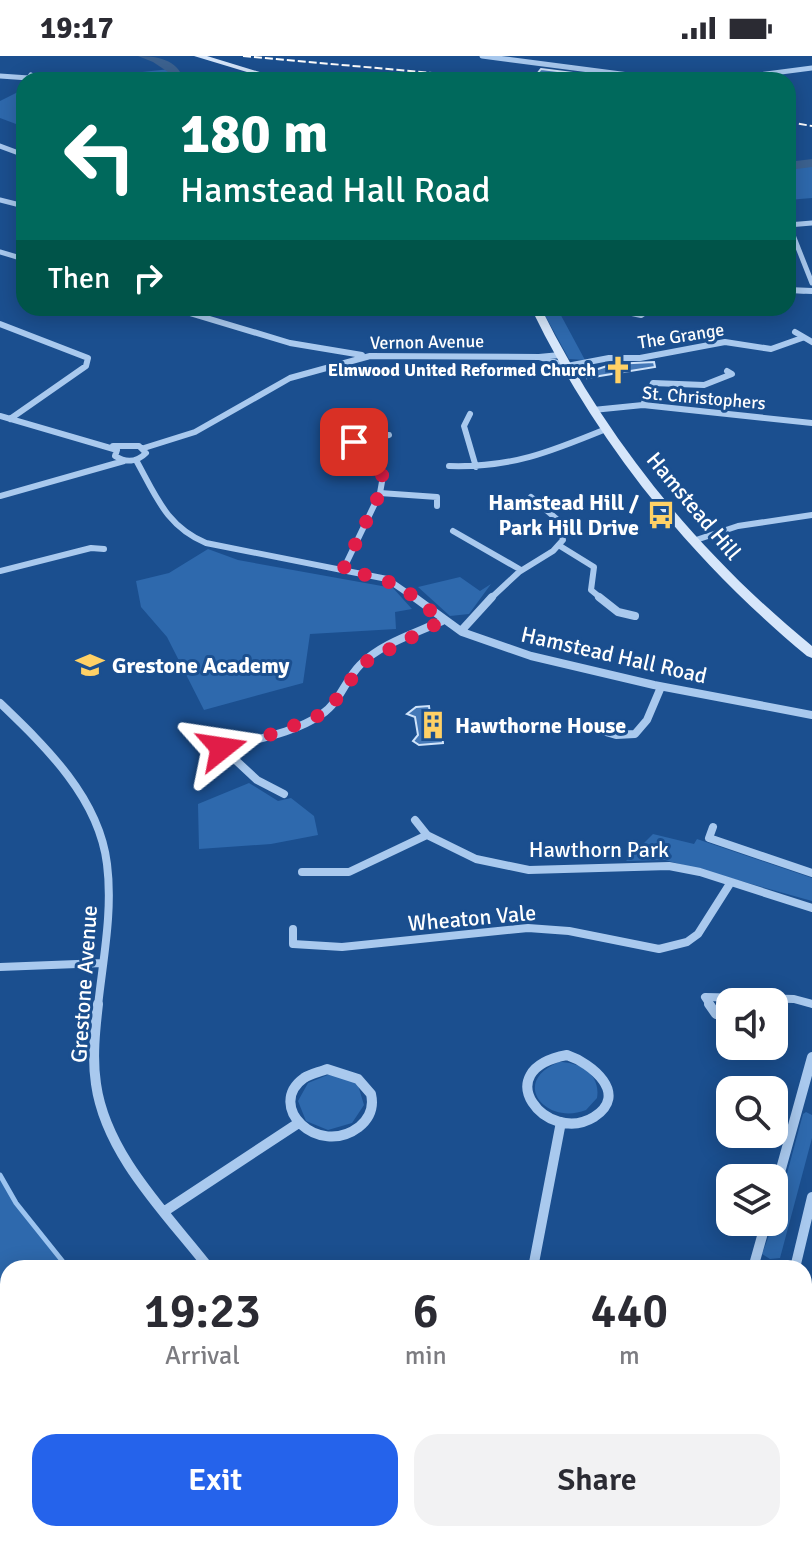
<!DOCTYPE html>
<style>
body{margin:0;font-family:Signika,sans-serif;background:#f2f2f3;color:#2b2b33;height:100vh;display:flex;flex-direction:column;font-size:30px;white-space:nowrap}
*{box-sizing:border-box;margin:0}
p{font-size:26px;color:#7c7c81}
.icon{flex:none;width:44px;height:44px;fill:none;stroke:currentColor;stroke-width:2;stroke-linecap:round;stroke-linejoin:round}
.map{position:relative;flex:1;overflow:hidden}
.side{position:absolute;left:0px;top:1204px;width:812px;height:282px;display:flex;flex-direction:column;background:#fff;border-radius:24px 24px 0 0;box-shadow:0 4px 20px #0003}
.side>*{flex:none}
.guide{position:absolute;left:16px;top:16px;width:780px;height:244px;border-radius:24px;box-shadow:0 4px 20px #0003;background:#00695c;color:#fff;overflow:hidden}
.controls{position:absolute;left:716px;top:932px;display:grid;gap:16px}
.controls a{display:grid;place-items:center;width:72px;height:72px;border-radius:16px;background:#fff;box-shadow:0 4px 20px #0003;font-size:40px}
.pin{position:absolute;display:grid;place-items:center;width:68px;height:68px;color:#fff;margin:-34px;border-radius:16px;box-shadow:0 4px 12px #0006}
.me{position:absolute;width:88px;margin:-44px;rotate:75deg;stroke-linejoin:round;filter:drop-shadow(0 0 6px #0008)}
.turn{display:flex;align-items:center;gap:28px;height:168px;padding:0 32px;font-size:36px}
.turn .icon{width:104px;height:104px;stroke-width:2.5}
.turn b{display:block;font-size:56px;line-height:68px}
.then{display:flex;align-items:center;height:76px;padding:0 32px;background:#0003;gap:16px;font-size:30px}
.eta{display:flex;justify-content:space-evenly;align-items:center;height:136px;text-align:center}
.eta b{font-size:48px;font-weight:600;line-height:56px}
.primary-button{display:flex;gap:16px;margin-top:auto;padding:16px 32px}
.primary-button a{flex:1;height:92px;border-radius:24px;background:#2563eb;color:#fff;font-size:32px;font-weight:600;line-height:92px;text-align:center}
.primary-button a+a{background:#f2f2f3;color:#2b2b33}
.status{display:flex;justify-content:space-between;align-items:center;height:56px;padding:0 40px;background:#fff;direction:ltr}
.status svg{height:22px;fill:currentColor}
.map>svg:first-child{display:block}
.green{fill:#2e69ad}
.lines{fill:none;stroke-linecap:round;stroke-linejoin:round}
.stream{stroke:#9cc4f0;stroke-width:5}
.river{fill:#3c6290;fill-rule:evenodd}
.building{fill:#4478b7;stroke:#cfe3fa;stroke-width:2}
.street-far3{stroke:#a9c9ee;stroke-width:5}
.street-far2{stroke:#a9c9ee;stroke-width:6}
.street-far1{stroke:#a9c9ee;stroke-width:8}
.street{stroke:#a9c9ee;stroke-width:10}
.secondary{fill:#d6e6fa;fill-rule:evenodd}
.rail{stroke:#fff;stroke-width:2;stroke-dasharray:8 3;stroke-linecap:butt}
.route{stroke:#e11d48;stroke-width:14;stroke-dasharray:0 25.2}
.labels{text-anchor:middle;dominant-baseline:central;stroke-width:6;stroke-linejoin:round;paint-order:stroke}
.far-street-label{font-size:18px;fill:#fff;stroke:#1b4f8f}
.far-poi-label{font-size:18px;font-weight:bold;fill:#fff;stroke:#1b4f8f;text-anchor:end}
.poi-label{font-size:22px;font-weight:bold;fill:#fff;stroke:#1b4f8f;text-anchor:start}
.street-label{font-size:22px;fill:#fff;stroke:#1b4f8f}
</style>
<div class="status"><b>19:17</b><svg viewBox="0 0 49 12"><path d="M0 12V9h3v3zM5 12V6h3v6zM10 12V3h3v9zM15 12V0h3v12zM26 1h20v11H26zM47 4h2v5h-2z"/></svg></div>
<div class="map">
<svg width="812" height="1485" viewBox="0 0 812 1485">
<rect width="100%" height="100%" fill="#1b4f8f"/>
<path class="green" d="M170,13L193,24H68Z
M24,33V71L0,62V45Z
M812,109V142L788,144V114Z
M541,252H557L585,304L569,303Z
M208,493L238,504L393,532L412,553L395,556L396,573L310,578L303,627L204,654L167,581L141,551L136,525L169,517Z
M460,521L480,535L491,528L469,558L450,560L418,531Z
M249,727L278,745L291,742L314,760L318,779L271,788L199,793L198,748Z
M653,778L694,788L697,783L812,822V845L665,804L626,805Z
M559,1006C580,1006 601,1018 597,1042L586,1054C546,1070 509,1026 559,1006Z
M330,1018L346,1021L358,1029L364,1049L352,1067L328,1074L306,1065L298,1045L308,1027Z
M806,1056L812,1059V1082L780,1202L770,1203L762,1198L774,1166L803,1058Z
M0,1119L16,1147L70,1212H8V1478H231L230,1485H0Z"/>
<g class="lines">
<path class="stream" d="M0,1119L16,1147L68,1212
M231,1478V1485"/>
<path class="river" d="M138,0C155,0 179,3 183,24H171V18L153,6Z
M812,103V111L788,114V106Z"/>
</g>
<path class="building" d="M541,13L582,18L581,24L533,23Z
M654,306L655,311L587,322L586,317L613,308Z
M429,650L430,658L440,657L443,687L419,689L413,685L418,679L415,661L407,658L416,651Z"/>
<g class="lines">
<path class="street-far3" d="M482,0L667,24
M0,20L29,22L31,19
M720,24L812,12
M0,90L24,99
M0,144L24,150
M788,169L812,167
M789,169L812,227
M0,196L24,203
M788,234L804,235"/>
<path class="street-far2" d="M788,234L812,235
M173,252L290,287L362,299
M632,252V257L641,259L651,252
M0,268L88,302L86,310L10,363
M795,276L812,286
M560,299L539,301L567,310L609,302H640L725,286L771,293L802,282
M643,349L653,327L704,329L732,318L727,315
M593,354L643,349L812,367
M470,358L464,370L476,411
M0,360L117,394
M345,387L389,379
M113,390H139L146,397C137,406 126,407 115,400L117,394
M144,392L195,376L290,322L370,300L539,301
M136,404C156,440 166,470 206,487L387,523L416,543
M449,410C511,412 550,396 606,373
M380,437L437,441V450
M0,440L124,405
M453,475L521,514
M693,485L738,470L812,459
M560,490L594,511L591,534L602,543
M343,514L380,437L383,420L360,402L354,386
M0,515L91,492L104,493
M490,543L519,516L553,495L563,484L559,465L531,441"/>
<path class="street-far1" d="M414,541L462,576L531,600L654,629L812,659
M599,541L618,556L635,560
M461,575L492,541
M0,647C46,691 99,742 107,808C113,855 103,903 98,950
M582,669L616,679L635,678L647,664L661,631
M214,684L257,724L284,738
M222,692C255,683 293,678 322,658C340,646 345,624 360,609C382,587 414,578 442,565
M415,764L427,779L476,803L529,814L669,810L700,816L812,852
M713,771L709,782L812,817
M302,816H349L427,779
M293,873V888L342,891L528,872L569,875L659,893L687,886L698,878L731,826
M0,911L103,907
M711,950L705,941L794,943L812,948"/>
<path class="street" d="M98,948C95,974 92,1002 96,1028C106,1099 167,1158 209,1212
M709,948L716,958
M567,999C591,1007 630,1038 594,1061C547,1090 486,1014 567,999Z
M327,1013L358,1023L371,1038C374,1051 370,1062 359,1071C318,1102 265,1050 304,1022C310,1018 320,1016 327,1013Z
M774,1138L812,1001
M165,1155L297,1068
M533,1212L561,1066
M753,1212L766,1166
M795,1212L812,1141
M676,1485L678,1478
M711,1485L714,1478"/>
<path class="secondary" d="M194,0H207L286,24H273Z
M531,252H541C606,384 698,497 812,590V602L807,600C691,504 597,388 531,252Z"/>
<path class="rail" d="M243,0L509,24
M788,66L812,70"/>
</g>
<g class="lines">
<path class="route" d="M222,692L276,677L320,659L343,637L360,609L442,565C402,529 397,525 343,514L380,437L383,420C371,410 356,404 354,386"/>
</g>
<defs>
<symbol id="church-bare" viewBox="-9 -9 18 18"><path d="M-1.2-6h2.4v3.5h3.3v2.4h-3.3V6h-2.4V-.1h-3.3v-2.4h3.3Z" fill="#ffd166" stroke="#1b4f8f" stroke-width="2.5" paint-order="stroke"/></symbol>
<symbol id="bus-bare" viewBox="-9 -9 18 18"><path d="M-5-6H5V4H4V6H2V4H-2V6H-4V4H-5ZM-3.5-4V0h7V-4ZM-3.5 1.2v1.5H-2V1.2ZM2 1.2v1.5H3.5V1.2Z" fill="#ffd166" stroke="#1b4f8f" stroke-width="2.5" paint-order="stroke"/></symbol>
<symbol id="school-bare" viewBox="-9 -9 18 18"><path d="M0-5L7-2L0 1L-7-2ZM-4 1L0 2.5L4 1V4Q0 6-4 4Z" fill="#ffd166" stroke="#1b4f8f" stroke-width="2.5" paint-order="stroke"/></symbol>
<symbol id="building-bare" viewBox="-9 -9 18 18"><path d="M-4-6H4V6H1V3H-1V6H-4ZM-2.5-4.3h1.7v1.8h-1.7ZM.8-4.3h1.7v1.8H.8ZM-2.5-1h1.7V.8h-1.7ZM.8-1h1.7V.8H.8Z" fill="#ffd166" stroke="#1b4f8f" stroke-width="2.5" paint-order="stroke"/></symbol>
</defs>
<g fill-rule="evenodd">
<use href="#church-bare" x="598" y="294" width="40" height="40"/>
<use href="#bus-bare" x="641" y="439" width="40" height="40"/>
<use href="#school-bare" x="70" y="589" width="40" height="40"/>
<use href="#building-bare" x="413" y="649" width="40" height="40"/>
</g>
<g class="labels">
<g class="far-street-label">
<text transform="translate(681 280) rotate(-9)">The Grange</text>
<text transform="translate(427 286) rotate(-1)">Vernon Avenue</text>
<text transform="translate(704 342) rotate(5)">St. Christophers</text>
</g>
<g class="far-poi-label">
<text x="596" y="314">Elmwood United Reformed Church</text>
</g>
<g class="poi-label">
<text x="639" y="446" text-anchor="end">Hamstead Hill /<tspan x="639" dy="25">Park Hill Drive</tspan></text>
<text x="112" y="609">Grestone Academy</text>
<text x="455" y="669">Hawthorne House</text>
</g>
<g class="street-label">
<text transform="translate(694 450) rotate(50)">Hamstead Hill</text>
<text transform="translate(614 599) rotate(13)">Hamstead Hall Road</text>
<text x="599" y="793">Hawthorn Park</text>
<text transform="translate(472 862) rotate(-5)">Wheaton Vale</text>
<text transform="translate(84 928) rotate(-86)">Grestone Avenue</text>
</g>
</g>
</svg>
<div class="controls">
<a><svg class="icon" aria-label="sound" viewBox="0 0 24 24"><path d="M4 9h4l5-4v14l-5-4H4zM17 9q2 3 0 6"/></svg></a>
<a><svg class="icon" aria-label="search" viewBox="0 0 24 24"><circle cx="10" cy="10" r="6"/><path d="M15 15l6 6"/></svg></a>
<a><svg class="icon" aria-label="layers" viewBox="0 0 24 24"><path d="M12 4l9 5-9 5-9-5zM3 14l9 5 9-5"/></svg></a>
</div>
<div class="pin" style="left:354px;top:386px;background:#d93025"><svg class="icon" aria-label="arrive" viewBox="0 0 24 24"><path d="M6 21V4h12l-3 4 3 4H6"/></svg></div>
<svg class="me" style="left:222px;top:692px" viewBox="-20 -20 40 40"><path d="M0-17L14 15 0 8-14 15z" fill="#e11d48" stroke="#fff" stroke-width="4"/></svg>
<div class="guide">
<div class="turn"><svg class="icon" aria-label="left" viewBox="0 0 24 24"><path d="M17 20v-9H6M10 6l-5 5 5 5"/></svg><div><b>180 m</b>Hamstead Hall Road</div></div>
<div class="then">Then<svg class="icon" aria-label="right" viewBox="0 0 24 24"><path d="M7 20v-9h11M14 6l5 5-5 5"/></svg></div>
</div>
<section class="side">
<div class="eta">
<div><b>19:23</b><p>Arrival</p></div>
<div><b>6</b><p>min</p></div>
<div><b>440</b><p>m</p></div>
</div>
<div class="primary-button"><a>Exit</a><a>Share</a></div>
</section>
</div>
